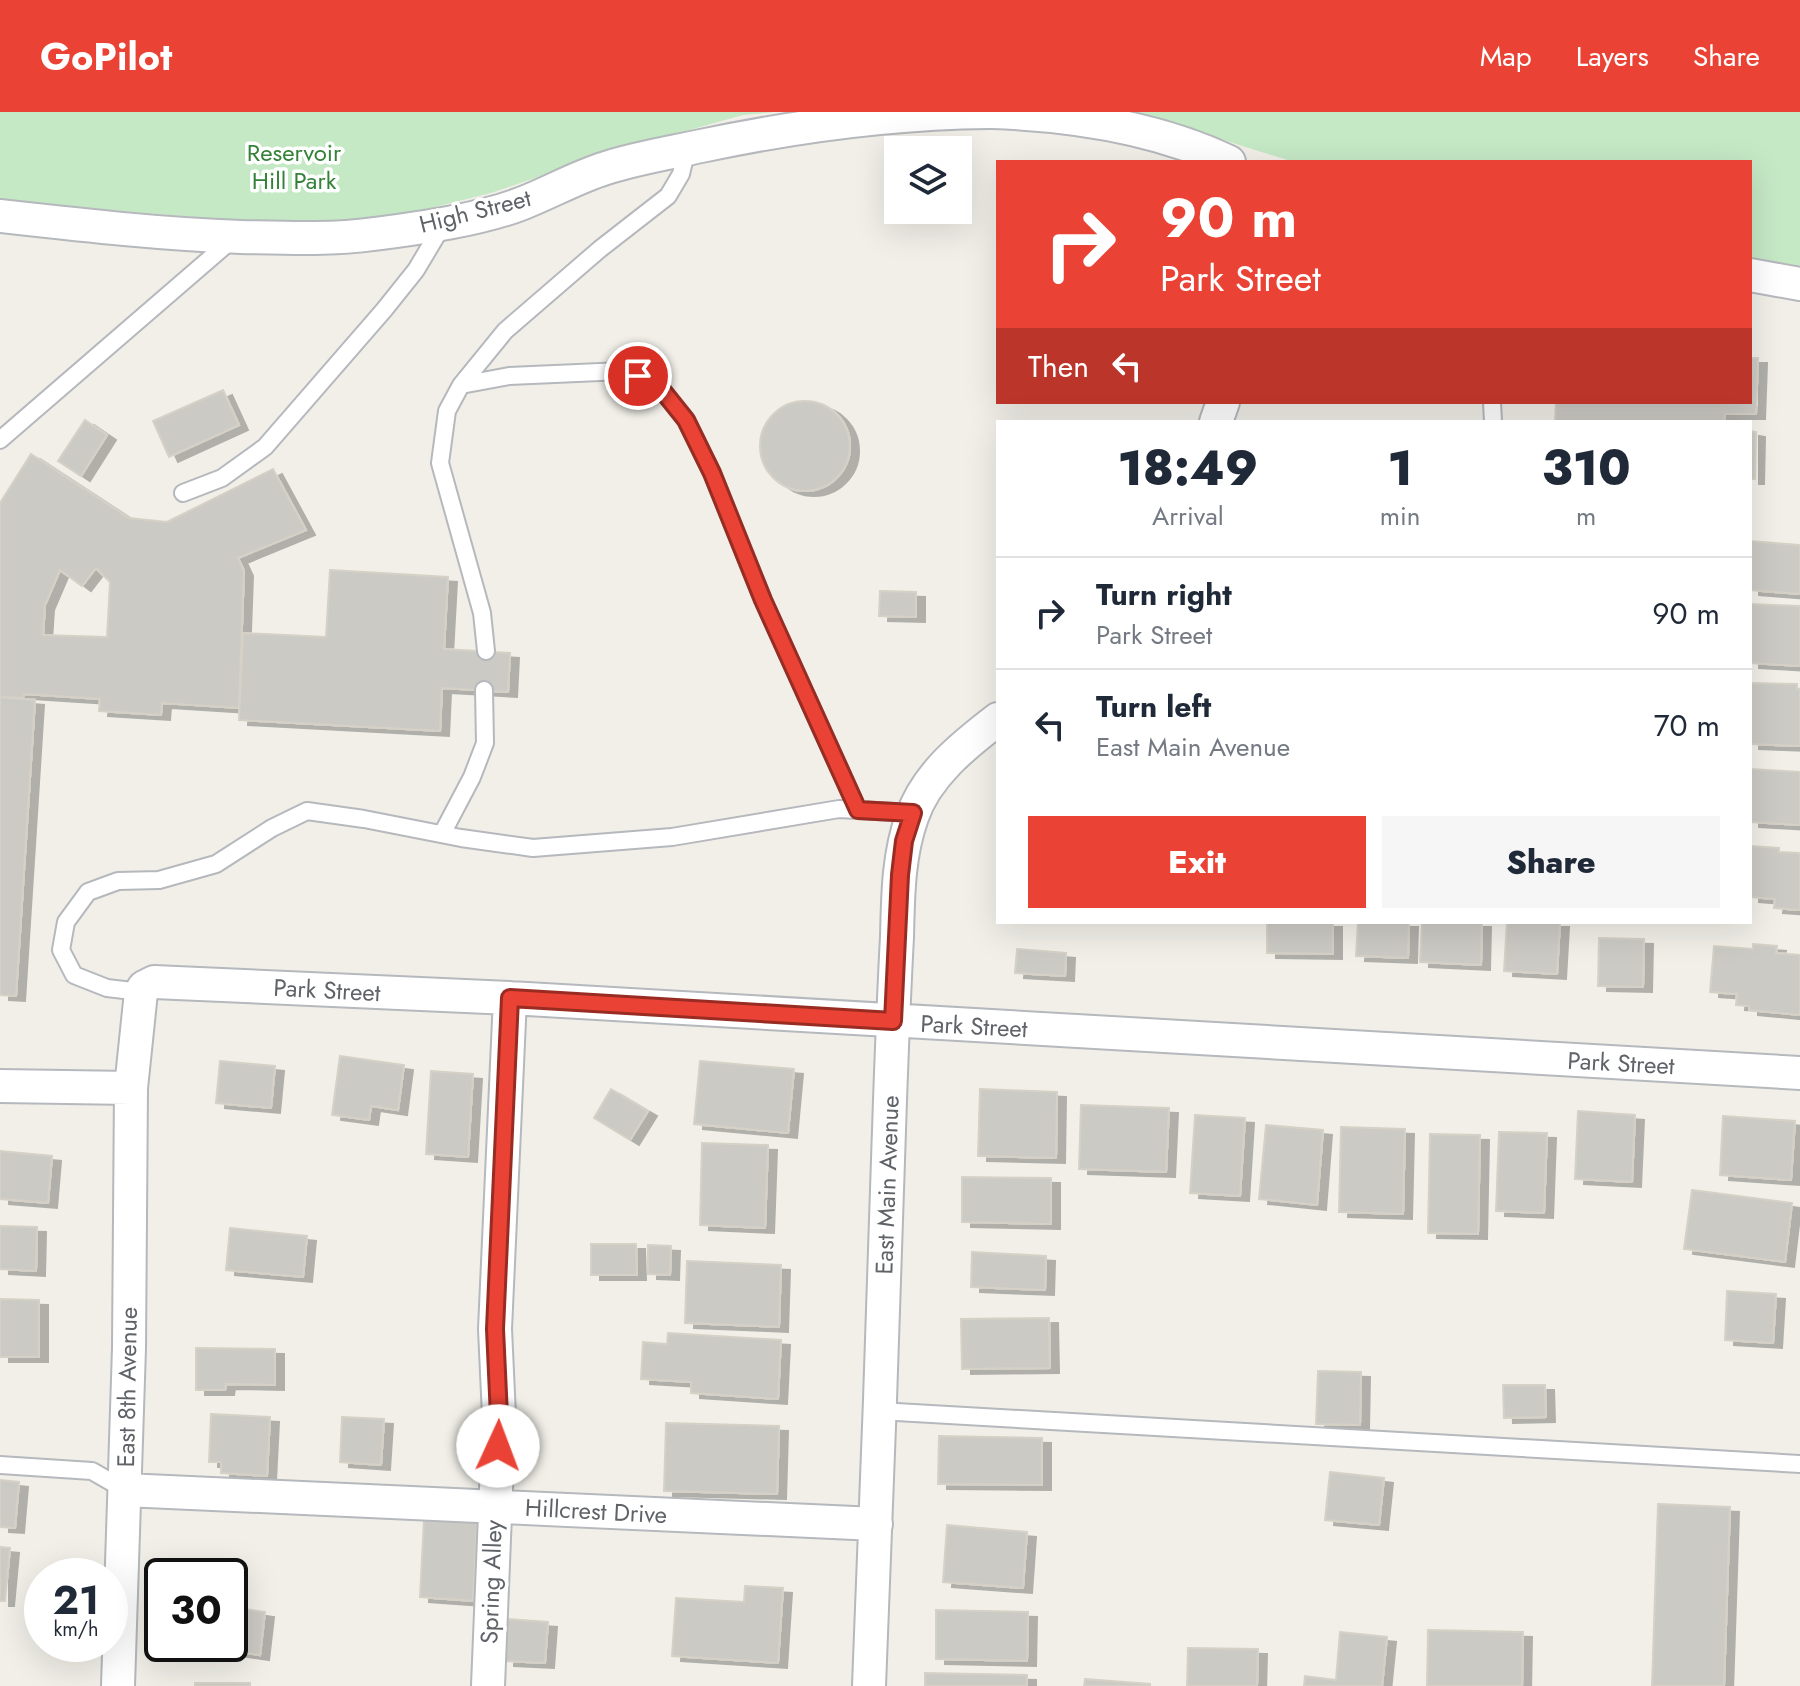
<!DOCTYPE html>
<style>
body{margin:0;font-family:Jost,sans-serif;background:#f6f6f7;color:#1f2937;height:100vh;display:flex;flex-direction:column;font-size:30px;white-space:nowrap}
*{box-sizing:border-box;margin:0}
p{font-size:26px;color:#747a83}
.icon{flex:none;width:44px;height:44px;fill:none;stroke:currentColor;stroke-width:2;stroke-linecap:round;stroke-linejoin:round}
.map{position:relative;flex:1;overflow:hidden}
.details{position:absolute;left:996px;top:308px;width:756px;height:504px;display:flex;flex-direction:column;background:#fff;border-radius:0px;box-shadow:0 8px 32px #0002}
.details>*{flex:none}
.banner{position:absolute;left:996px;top:48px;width:756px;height:244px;border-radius:0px;box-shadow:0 8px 32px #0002;background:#ea4335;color:#fff;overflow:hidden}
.tools{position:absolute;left:884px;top:24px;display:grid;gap:16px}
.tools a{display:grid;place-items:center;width:88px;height:88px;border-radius:0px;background:#fff;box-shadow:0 8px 32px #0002;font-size:40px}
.speed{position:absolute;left:24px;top:1446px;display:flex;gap:16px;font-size:40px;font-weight:700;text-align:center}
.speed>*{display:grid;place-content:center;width:104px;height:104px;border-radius:50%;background:#fff;box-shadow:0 8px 32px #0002;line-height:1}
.speed small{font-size:20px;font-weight:400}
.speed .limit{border:4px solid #111;border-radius:12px;background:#fff;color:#111}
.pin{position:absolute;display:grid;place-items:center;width:68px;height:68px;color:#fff;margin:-34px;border:4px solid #fff;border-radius:50%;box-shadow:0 2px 8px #0007}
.me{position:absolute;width:88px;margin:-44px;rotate:2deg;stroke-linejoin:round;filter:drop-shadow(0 0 6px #0008)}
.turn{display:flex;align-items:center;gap:28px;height:168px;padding:0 32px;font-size:36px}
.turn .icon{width:104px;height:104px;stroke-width:2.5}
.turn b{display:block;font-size:56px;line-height:68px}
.then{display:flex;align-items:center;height:76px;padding:0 32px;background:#0003;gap:16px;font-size:30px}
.eta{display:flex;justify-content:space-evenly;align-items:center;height:136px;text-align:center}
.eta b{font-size:48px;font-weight:800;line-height:56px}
.action{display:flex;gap:16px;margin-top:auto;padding:16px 32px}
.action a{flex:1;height:92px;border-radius:0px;background:#ea4335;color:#fff;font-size:32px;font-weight:800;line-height:92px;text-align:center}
.action a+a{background:#f6f6f7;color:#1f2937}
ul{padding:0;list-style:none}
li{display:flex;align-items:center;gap:24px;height:112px;padding:0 32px;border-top:2px solid #e0e1e3}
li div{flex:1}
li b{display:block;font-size:30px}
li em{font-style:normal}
header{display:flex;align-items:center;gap:48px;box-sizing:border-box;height:112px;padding:0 40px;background:#ea4335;color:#fff}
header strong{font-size:38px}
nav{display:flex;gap:44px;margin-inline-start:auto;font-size:28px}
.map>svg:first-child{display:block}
.green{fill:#c5e8c5}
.building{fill:#cccac5;stroke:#d6d1c6;stroke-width:2;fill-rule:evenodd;filter:url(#shadow)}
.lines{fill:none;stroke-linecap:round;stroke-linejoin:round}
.lane-casing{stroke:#b5b8bc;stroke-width:20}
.street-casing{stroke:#b5b8bc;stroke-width:36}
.lane{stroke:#fff;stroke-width:16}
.street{stroke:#fff;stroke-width:32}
.route-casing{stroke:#982c22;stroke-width:20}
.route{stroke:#ea4335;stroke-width:14}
.labels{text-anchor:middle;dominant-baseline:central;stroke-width:7;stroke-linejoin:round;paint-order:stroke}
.park-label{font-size:24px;fill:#348238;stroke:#fff}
.street-label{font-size:24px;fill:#5f6368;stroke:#fff}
</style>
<header>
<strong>GoPilot</strong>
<nav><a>Map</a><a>Layers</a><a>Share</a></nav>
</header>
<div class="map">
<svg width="1800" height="1574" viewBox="0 0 1800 1574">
<defs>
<filter id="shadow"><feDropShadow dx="9" dy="5" stdDeviation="0" flood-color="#0004"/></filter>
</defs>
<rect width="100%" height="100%" fill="#f1efe8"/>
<path class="green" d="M0,0H774L743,3L607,41L491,81L411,101L344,108L243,109L0,89Z
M1134,0H1800V156L1750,150V50H1294Z"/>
<path class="building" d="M1750,246H1758L1756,302H1725L1724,310H1555L1556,290H1750Z
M223,278L239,313L169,345L153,309Z
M760 334a45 45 0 1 1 90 0a45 45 0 1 1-90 0Z
M85,308L107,323L81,364L58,349Z
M1750,319L1756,320L1755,367H1750Z
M31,342L129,406L167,410L273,357L306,418L238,446L244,459L239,596L162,591L161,603L99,599L100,587L24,582L23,586L0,585V391ZM96,456L110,470L107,525L43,523L45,493L60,458L82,474Z
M1750,429L1800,433V482L1750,478Z
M330,458L448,465L444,537L510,541L508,580L442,576L440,619L239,608L243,521L326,525Z
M880,479L916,480V505L879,504Z
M1750,492L1800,494V554L1750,551Z
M1750,571L1797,572V577H1800V634L1750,632Z
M0,585L35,588L16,884L0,883Z
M1750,657L1800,660V713L1750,710Z
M1750,734L1779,736V740L1800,741V798L1774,796L1775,787L1750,785Z
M1267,810H1333V842L1267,841Z
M1358,810H1409L1408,846L1356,844Z
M1422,810H1482L1481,853L1420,850Z
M1507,810H1560L1557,862L1504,859Z
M1599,826L1644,827L1643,875L1598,874Z
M1753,832L1777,834L1776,841L1800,843V903L1749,898V894L1736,893L1737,882L1710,880L1714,834L1753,837Z
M1017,837L1066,841L1065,864L1015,861Z
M340,944L404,953L398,998L371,994L369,1008L332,1003Z
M220,949L275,954L271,996L216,991Z
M700,949L794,957L788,1021L694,1012Z
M431,959L473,962L468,1045L426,1042Z
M611,977L648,999L630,1028L594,1006Z
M980,977L1057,980L1056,1046L978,1044Z
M1081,993L1169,996L1166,1060L1079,1057Z
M1578,999L1635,1003L1632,1070L1575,1067Z
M1195,1003L1245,1006L1240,1084L1190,1081Z
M1723,1004L1795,1009L1791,1068L1720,1063Z
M1266,1013L1323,1018L1317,1093L1259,1087Z
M1341,1015L1405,1017L1403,1102L1339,1100Z
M1499,1020L1547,1021L1544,1101L1496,1099Z
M1430,1022L1480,1023L1478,1122L1428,1121Z
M702,1031L768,1033L765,1116L700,1113Z
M0,1039L52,1044L48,1091L0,1087Z
M962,1065L1051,1066V1112L962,1110Z
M1692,1078L1792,1091L1785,1150L1684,1137Z
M0,1114L37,1115L36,1159L0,1157Z
M230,1116L307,1124L303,1165L226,1158Z
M591,1132H636L637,1163H591Z
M648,1133L671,1134L670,1163L648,1162Z
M972,1140L1046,1144L1045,1178L971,1175Z
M687,1149L781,1153L779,1215L685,1211Z
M1727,1179L1776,1182L1773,1231L1725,1228Z
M0,1187L39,1188V1245H0Z
M1049,1206L1050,1256L962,1257L961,1207Z
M668,1221L781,1228L778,1287L691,1281V1270L641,1267L643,1230L667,1232Z
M196,1236L275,1237V1273L226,1272L225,1278H196Z
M1318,1259L1361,1260L1360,1313L1316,1312Z
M1503,1273H1545L1546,1305L1504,1306Z
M211,1302L270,1305L267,1364L221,1361V1350H209Z
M342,1305L384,1307L381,1353L340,1350Z
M666,1311L779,1314L777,1382L664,1379Z
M939,1324L1042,1326V1373L938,1372Z
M1330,1360L1384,1366L1379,1413L1325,1408Z
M0,1368L19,1370L15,1416L0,1415Z
M1658,1392L1730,1395L1724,1574H1652Z
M424,1407L477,1410L473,1489L420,1485Z
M947,1413L1027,1420L1023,1476L943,1470Z
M0,1435L10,1436L5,1489H0Z
M745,1474L783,1476L778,1551L672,1544L676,1486L744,1490Z
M230,1495L265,1500L260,1543L190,1533L230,1532Z
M936,1498L1028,1500L1027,1549L936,1547Z
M507,1507L548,1510L545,1551L505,1549Z
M1428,1518L1523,1520L1522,1574H1427Z
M1340,1520L1387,1525L1382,1574H1304L1305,1564L1336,1568Z
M1188,1536L1258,1537L1257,1574H1187Z
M925,1561L1027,1563V1574H925Z
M1085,1567L1150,1572V1574H1084Z
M195,1571H250V1574H195Z"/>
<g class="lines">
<defs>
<path id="lane" d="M461,273L505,219L600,137L668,84L681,62L687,37
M1492,290L1493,310
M0,328L235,125
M183,381L222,366L265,335L384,198L416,158L444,111
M486,539L482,501L440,351L447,299L461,273L509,264L623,259L654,268L686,308L712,361L763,488L858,698
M442,722L472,665L485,631L484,578
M141,880L107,876L74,863L61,838L66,810L88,780L118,769L159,768L216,752L272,716L307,699L364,707L461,726L533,736L672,725L839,697L913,701
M879,1299L1800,1352
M0,1353L92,1359L125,1378"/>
<path id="street" d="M993,0C1073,3 1156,15 1229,50
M0,104C81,113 160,122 241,125C286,126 330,128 374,122C420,116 480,108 523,91C551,80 577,65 606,56C637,46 669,41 701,34C796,14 892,1 989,0
M1750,163L1800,172
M1216,310L1223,290
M0,974L131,976
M125,1378L876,1412
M118,1574L129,1236L131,976L141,880L144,875L154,870L510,886L1800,961
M488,1574L499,1304L495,1217L510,886
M869,1574C877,1379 884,1183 890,988C892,934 894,879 897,825C898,785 898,744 912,705C926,663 964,633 998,607"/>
</defs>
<use href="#lane" class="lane-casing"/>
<use href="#street" class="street-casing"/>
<use href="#lane" class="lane"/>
<use href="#street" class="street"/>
</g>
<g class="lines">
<defs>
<path id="route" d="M498,1334L499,1304L495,1217L510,886L893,909L900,763L904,729L913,701L858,698L763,488L712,361L686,308L654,268L638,264"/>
</defs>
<use href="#route" class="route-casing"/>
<use href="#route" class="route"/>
</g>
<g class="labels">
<g class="park-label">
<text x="294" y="40">Reservoir<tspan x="294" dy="28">Hill Park</tspan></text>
</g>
<g class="street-label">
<text transform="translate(475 99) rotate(-14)">High Street</text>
<text transform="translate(327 878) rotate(3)">Park Street</text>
<text transform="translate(974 914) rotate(3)">Park Street</text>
<text transform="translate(1621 951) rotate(3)">Park Street</text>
<text transform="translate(887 1073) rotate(-88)">East Main Avenue</text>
<text transform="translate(127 1275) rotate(-89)">East 8th Avenue</text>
<text transform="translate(596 1399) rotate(3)">Hillcrest Drive</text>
<text transform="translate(491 1470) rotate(-88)">Spring Alley</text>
</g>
</g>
</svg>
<div class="tools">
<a><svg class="icon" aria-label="layers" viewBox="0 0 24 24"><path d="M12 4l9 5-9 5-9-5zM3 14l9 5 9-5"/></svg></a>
</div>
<div class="speed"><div>21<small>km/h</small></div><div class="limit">30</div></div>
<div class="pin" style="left:638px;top:264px;background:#d93025"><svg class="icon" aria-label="arrive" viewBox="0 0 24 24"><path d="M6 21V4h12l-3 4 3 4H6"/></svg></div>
<svg class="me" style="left:498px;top:1334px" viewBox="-20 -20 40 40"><circle r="19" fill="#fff"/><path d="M0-13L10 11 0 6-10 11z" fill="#ea4335"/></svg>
<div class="banner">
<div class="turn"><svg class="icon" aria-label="right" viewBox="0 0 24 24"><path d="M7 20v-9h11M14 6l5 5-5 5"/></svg><div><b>90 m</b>Park Street</div></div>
<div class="then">Then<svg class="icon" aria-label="left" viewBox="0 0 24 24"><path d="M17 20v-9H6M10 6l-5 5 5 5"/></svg></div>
</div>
<section class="details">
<div class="eta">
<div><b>18:49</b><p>Arrival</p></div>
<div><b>1</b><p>min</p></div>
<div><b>310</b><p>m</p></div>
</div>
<ul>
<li><svg class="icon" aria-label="right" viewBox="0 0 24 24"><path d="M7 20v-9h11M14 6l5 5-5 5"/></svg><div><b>Turn right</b><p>Park Street</p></div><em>90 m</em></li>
<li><svg class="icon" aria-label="left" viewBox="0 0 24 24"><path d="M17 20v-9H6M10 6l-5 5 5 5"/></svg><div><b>Turn left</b><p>East Main Avenue</p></div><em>70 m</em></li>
</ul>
<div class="action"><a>Exit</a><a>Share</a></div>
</section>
</div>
